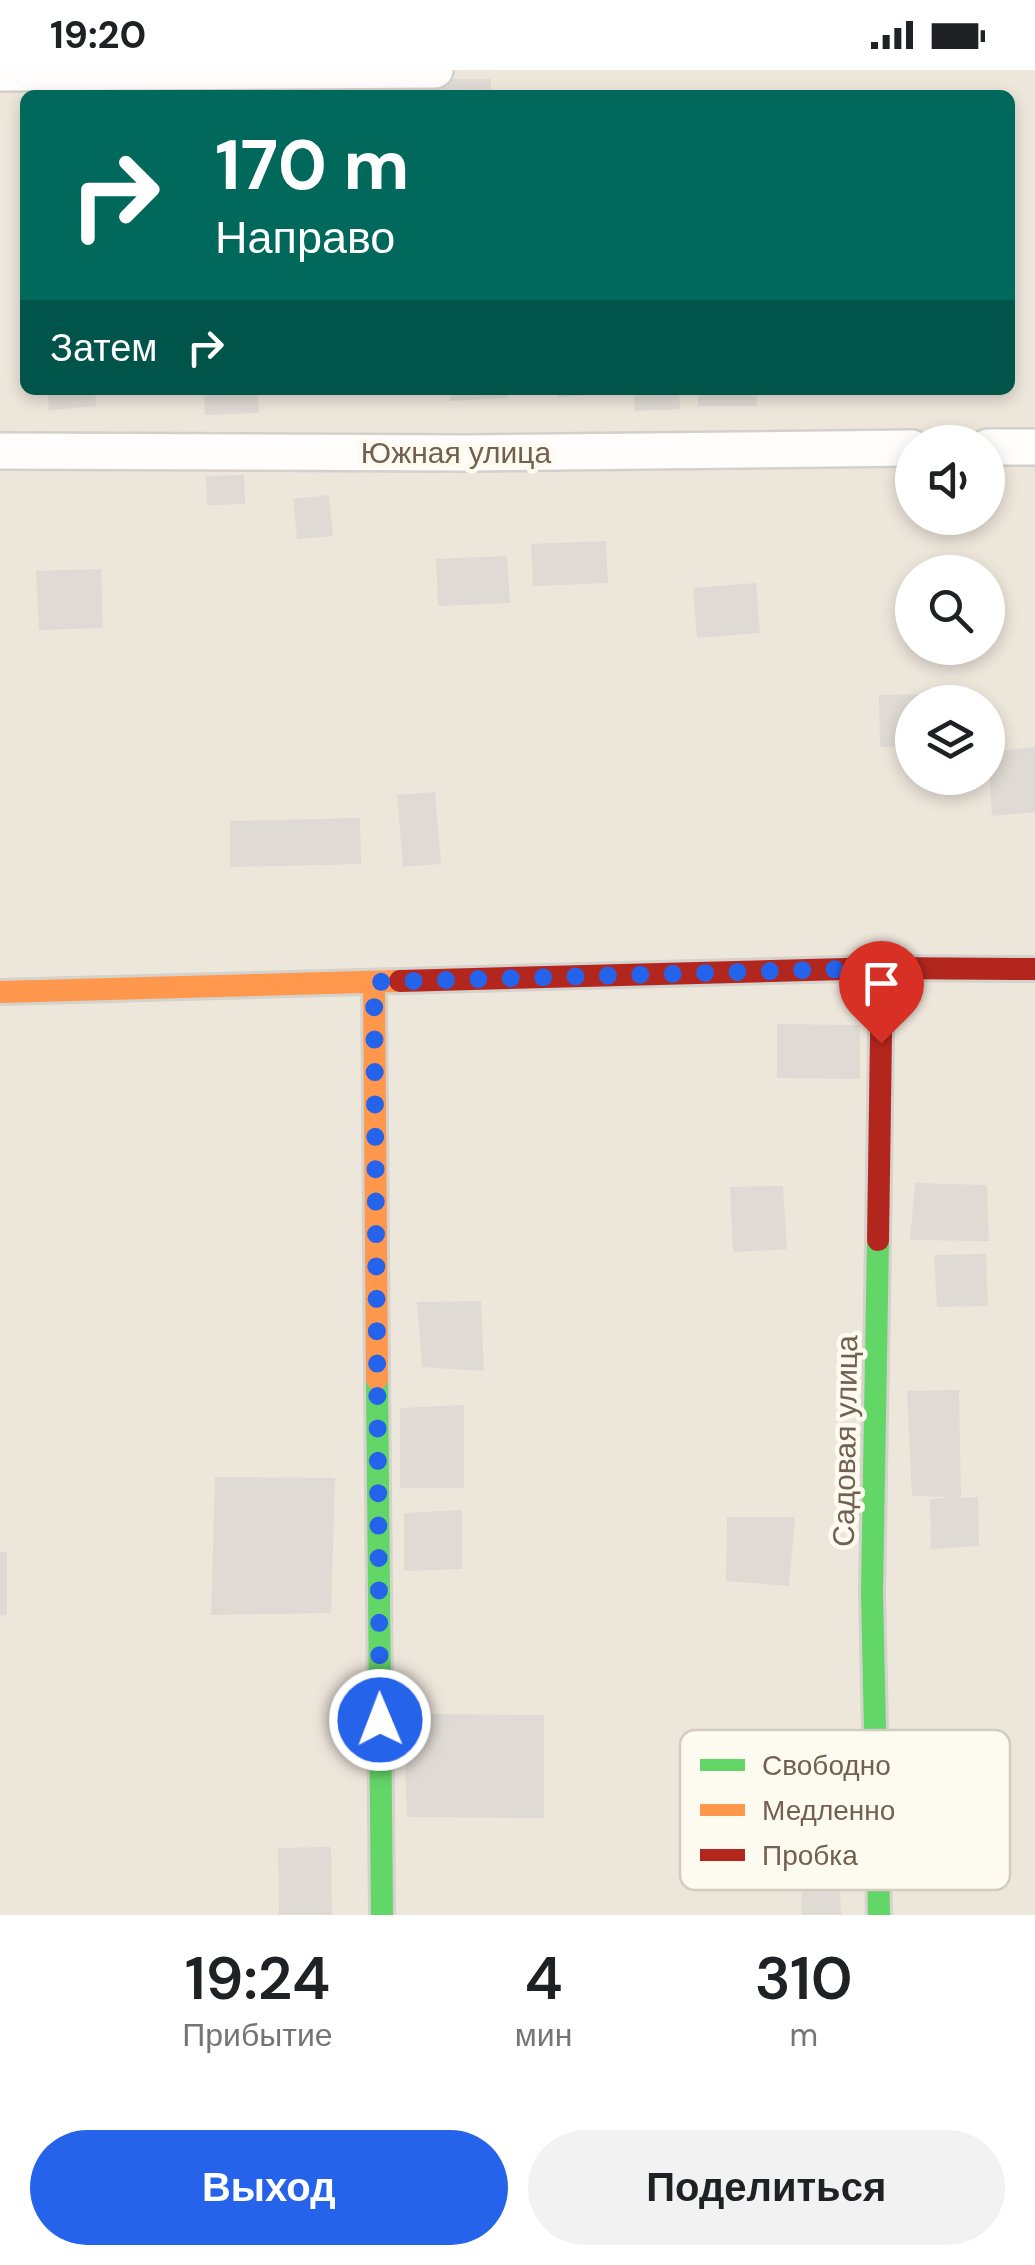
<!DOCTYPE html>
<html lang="ru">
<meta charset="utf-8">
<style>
body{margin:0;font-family:"DM Sans",sans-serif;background:#f2f2f2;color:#202124;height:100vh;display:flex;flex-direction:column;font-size:38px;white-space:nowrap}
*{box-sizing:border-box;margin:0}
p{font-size:32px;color:#757577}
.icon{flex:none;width:55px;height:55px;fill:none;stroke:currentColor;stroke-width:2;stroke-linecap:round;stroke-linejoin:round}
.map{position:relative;height:1845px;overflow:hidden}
.sheet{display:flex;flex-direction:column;background:#fff;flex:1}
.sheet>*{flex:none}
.banner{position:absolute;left:20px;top:20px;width:995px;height:305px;border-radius:15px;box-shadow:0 5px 15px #0003;background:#00695c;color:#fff;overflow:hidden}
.controls{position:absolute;left:895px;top:355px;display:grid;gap:20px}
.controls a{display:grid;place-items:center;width:110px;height:110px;border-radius:50%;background:#fff;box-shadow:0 5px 15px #0003;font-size:50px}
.pin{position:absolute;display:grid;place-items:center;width:85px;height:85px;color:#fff;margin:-102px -42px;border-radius:50% 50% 50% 0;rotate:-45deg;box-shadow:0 0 10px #0007}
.pin .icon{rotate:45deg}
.me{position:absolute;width:110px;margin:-55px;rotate:359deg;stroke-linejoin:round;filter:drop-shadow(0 0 8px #0008)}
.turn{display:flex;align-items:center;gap:35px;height:210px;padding:0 30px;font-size:45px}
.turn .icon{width:130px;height:130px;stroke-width:2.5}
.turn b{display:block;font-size:70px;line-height:85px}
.then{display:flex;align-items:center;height:95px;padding:0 30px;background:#0003;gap:20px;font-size:38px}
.eta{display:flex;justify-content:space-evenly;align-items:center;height:170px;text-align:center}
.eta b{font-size:60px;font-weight:600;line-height:70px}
.button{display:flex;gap:20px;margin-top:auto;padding:20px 30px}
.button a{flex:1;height:115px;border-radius:60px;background:#2563eb;color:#fff;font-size:40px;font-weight:600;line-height:115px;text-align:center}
.button a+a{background:#f2f2f2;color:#202124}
.status{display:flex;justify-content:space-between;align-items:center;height:70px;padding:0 50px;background:#fff;direction:ltr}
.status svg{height:28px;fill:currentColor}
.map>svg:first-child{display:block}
.residential{fill:#ede6db;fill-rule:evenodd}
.building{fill:#e0dad4}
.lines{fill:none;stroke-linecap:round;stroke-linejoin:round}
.street-casing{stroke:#d4d0ca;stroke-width:40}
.fast-casing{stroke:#d5d1cb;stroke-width:28}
.slow-casing{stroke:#d5d1cb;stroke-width:28}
.jam-casing{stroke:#d5d1cb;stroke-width:28}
.street{stroke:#fefdfc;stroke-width:35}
.fast{stroke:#63d668;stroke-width:22}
.slow{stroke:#ff974d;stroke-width:22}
.jam{stroke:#b3261e;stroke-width:22}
.route{stroke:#2563eb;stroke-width:18;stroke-dasharray:0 32.4}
.labels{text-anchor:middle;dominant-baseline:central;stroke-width:9;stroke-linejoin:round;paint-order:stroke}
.street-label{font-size:30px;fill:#726050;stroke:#fdfaf0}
.key{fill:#fdfaf0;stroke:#d3ccc0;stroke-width:2.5}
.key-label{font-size:28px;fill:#726050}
</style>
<div class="status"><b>19:20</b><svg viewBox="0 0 49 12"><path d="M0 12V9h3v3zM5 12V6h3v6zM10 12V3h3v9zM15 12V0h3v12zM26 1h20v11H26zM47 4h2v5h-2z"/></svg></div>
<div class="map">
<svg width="1035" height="1845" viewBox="0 0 1035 1845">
<rect width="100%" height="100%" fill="#f6f4ee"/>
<path class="residential" d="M0,0H1035V1845H0ZM25,25H1010V320H25ZM912,372H988V448H912ZM912,502H988V578H912ZM912,632H988V708H912Z"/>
<path class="building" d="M427,9H491V25H427Z
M47,320H95L96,336L49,340Z
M204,320H258L259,343L205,345Z
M450,320H508V328L450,331Z
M558,320H608V324L558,327Z
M634,320H679L680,339L635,341Z
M698,320H757V336H698Z
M244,405L245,434L207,435L206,406Z
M329,425L333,466L297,469L293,429Z
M606,471L608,513L533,516L531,474Z
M507,486L510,533L438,536L436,489Z
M101,499L103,558L39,560L36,501Z
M756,513L760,563L697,568L693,518Z
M929,624V632H912V676L880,677L879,625Z
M1035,677V742L992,746L988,682Z
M435,722L441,794L403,797L397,725Z
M360,748L361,794L230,797V751Z
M777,954L860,955V1009L777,1008Z
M915,1113L987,1115L989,1171L910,1170Z
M783,1116L787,1179L733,1182L730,1117Z
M986,1184L988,1236L937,1237L934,1185Z
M481,1231L484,1301L422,1297L417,1232Z
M959,1320L961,1428L978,1427L979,1476L931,1479L930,1429L951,1427L912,1426L907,1321Z
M464,1335V1418H400V1338Z
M215,1407L335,1408L331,1543L211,1545Z
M462,1440V1499L404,1501V1443Z
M727,1447H795L789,1516L726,1511Z
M0,1482H7V1545L0,1546Z
M403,1644L544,1645V1748L407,1747Z
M331,1777L332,1845H279L278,1778Z
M840,1815L841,1845H801L802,1816Z"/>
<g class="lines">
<defs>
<path id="street" d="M0,3L435,0
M988,377H1035
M0,381L466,383L912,378"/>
<path id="fast" d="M878,1170L872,1522L879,1845
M377,1309L382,1845"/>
<path id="slow" d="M374,912L377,1309
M0,922L400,911"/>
<path id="jam" d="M400,911L882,898L1035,899
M878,1170L882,898"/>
</defs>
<use href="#street" class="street-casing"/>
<use href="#fast" class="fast-casing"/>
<use href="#slow" class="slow-casing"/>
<use href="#jam" class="jam-casing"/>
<use href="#street" class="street"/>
<use href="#fast" class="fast"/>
<use href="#slow" class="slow"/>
<use href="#jam" class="jam"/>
</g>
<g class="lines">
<path class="route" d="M380,1650L374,912L882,898L881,973"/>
</g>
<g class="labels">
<g class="street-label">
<text x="456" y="382">Южная улица</text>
<text transform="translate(845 1371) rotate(-89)">Садовая улица</text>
</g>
</g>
<rect x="680" y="1660" width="330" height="160" rx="15" class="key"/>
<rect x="700" y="1689" width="45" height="12" fill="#63d668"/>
<rect x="700" y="1734" width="45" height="12" fill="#ff974d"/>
<rect x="700" y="1779" width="45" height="12" fill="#b3261e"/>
<g class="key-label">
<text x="762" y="1705">Свободно</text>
<text x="762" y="1750">Медленно</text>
<text x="762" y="1795">Пробка</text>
</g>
</svg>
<div class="controls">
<a><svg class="icon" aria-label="sound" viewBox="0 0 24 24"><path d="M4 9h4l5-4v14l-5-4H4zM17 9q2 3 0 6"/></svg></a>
<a><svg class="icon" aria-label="search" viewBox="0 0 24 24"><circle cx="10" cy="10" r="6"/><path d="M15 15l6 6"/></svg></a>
<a><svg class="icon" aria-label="layers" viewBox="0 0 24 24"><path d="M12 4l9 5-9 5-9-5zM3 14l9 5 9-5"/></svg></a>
</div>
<div class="pin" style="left:881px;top:973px;background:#d93025"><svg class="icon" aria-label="arrive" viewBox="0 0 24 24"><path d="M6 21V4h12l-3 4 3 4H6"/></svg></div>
<svg class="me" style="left:380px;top:1650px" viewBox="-20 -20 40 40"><circle r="17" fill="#2563eb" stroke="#fff" stroke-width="3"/><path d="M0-11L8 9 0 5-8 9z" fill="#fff"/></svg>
<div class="banner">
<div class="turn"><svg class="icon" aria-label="right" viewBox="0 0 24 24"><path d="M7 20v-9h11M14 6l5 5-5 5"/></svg><div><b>170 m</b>Направо</div></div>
<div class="then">Затем<svg class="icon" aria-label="right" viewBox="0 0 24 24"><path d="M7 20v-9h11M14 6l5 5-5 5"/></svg></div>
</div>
</div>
<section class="sheet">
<div class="eta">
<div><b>19:24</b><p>Прибытие</p></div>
<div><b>4</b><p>мин</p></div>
<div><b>310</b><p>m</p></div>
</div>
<div class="button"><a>Выход</a><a>Поделиться</a></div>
</section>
